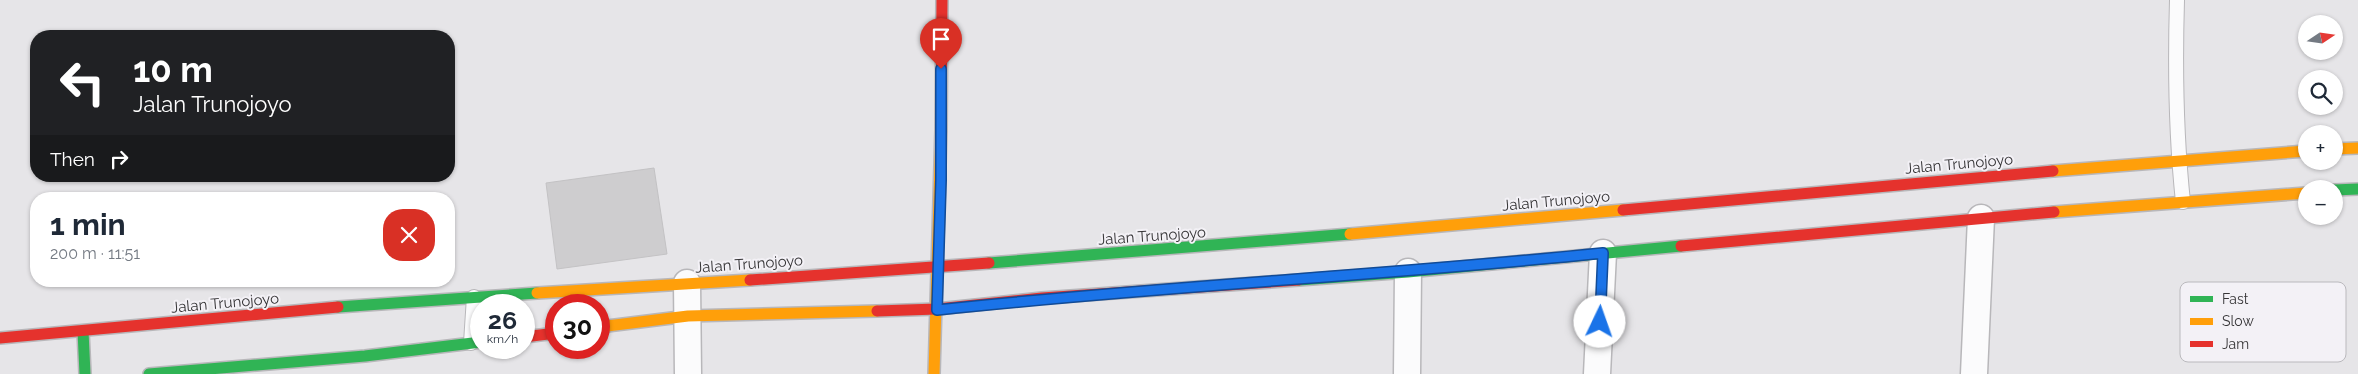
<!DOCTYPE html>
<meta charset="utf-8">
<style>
body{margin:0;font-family:Raleway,sans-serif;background:#f2f2f3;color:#1f2937;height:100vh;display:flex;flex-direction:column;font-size:19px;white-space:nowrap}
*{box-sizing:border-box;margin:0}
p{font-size:16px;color:#747a83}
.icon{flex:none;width:28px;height:28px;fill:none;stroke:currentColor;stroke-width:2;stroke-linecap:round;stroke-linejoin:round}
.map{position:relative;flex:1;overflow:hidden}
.drawer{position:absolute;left:30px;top:192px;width:425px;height:95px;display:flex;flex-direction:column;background:#fff;border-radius:20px;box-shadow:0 1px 4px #0004}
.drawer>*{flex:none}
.guide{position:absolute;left:30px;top:30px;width:425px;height:152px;border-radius:20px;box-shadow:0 1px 4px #0004;background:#202124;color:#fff;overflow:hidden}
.needle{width:32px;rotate:77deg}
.fabs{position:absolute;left:2298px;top:15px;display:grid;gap:10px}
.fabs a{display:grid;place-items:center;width:45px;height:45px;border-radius:50%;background:#fff;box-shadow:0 1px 4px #0004;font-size:25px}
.speed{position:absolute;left:470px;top:294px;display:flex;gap:10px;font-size:25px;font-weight:700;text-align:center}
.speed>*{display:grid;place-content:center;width:65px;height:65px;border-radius:50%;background:#fff;box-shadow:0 1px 4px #0004;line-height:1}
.speed small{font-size:12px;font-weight:400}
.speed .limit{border:8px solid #d22;background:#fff;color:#111}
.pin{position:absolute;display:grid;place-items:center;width:42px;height:42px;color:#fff;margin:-51px -21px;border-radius:50% 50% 50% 0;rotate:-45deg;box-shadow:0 0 5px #0007}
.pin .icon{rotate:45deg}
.me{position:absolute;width:55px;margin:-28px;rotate:3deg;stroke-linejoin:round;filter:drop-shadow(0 0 4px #0008)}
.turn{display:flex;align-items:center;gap:18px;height:105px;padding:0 20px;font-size:22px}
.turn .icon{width:65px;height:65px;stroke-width:2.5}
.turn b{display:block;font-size:35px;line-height:42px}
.then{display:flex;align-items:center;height:48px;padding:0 20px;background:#0003;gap:10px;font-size:19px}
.round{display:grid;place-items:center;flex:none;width:52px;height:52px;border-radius:20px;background:#f2f2f3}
.summary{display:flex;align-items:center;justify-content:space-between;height:85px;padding:0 20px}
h1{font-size:30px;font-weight:700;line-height:38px}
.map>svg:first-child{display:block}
.building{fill:#cecdcf;stroke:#c3c2c4}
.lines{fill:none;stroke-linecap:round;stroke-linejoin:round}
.lane-casing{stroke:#b8b7ba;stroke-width:16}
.street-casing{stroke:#b8b7ba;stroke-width:29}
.fast-casing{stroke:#b8b7ba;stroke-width:14}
.slow-casing{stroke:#b8b7ba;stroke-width:14}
.jam-casing{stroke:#b8b7ba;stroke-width:14}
.lane{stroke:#fbfbfc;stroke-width:14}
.street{stroke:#fbfbfc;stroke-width:26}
.fast{stroke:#30b455;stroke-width:11}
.slow{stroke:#ff9f0a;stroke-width:11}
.jam{stroke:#e5322d;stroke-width:11}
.route-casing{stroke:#114b97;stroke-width:12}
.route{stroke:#1a73e8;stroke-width:9}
.labels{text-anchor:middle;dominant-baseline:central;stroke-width:4;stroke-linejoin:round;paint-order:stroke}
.street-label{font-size:15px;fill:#363537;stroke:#f3f1f6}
.key{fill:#f3f1f6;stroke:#bab9bd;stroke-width:1}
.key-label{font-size:14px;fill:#363537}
</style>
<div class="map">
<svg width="2358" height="374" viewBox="0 0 2358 374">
<rect width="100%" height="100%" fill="#e6e5e8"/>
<path class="building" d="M654,168L667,254L557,269L546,183Z"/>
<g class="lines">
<defs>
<path id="lane" d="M2177,0C2175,66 2176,136 2183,202
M471,343L474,297"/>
<path id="street" d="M687,283L688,374
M1407,374L1408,272
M1597,374L1603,253
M1974,374L1981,218"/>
<path id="fast" d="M2334,190L2358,189
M989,263L1350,234
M1299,280L1408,272L1681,246
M338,307L537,293
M83,331L85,374
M149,374L365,356L481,342"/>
<path id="slow" d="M2334,149L2358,148
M2053,171L2306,151
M2054,212L2306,193
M1350,234L1623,210
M537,293L750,280
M599,327L688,316L877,311
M934,374L941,130"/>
<path id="jam" d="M941,130L942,0
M1623,210L2053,171
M1681,246L2054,212
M750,280L989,263
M877,311L937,309L1042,298L1299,280
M524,337L556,333
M0,338L338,307"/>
</defs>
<use href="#lane" class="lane-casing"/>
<use href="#street" class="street-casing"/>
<use href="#fast" class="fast-casing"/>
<use href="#slow" class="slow-casing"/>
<use href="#jam" class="jam-casing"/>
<use href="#lane" class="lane"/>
<use href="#street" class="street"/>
<use href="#fast" class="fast"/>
<use href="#slow" class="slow"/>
<use href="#jam" class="jam"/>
</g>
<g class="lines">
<defs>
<path id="route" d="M941,69V180L937,310C1158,286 1381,276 1603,253L1600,322"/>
</defs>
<use href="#route" class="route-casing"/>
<use href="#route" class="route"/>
</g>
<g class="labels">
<g class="street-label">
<text transform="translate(1959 164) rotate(-5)">Jalan Trunojoyo</text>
<text transform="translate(1556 201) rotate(-5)">Jalan Trunojoyo</text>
<text transform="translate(1152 236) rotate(-4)">Jalan Trunojoyo</text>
<text transform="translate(749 264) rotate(-4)">Jalan Trunojoyo</text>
<text transform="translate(225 303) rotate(-5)">Jalan Trunojoyo</text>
</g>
</g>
<rect x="2180" y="282" width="166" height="80" rx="8" class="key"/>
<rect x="2190" y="296" width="23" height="6" fill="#30b455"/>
<rect x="2190" y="318" width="23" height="7" fill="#ff9f0a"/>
<rect x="2190" y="341" width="23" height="6" fill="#e5322d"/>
<g class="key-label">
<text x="2222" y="304">Fast</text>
<text x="2222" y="326">Slow</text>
<text x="2222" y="349">Jam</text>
</g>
</svg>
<div class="fabs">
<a><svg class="needle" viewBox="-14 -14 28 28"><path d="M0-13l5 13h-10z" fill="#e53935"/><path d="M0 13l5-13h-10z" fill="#747a83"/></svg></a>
<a><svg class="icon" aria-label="search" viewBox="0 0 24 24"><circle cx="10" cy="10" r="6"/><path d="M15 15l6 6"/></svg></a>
<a>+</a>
<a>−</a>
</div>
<div class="speed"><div>26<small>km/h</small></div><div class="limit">30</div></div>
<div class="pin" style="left:941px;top:69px;background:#d93025"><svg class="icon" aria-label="arrive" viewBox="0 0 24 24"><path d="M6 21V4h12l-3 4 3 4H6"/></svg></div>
<svg class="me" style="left:1600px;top:322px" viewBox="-20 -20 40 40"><circle r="19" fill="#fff"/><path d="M0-13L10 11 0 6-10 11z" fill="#1a73e8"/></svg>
<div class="guide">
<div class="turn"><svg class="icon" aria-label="left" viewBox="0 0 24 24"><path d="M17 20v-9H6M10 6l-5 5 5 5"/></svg><div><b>10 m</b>Jalan Trunojoyo</div></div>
<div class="then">Then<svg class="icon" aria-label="right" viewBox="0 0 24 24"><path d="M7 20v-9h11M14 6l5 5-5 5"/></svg></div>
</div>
<section class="drawer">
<div class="summary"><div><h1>1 min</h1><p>200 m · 11:51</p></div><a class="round" style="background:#d93025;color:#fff"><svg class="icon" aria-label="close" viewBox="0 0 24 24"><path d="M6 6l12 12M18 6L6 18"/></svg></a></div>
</section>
</div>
